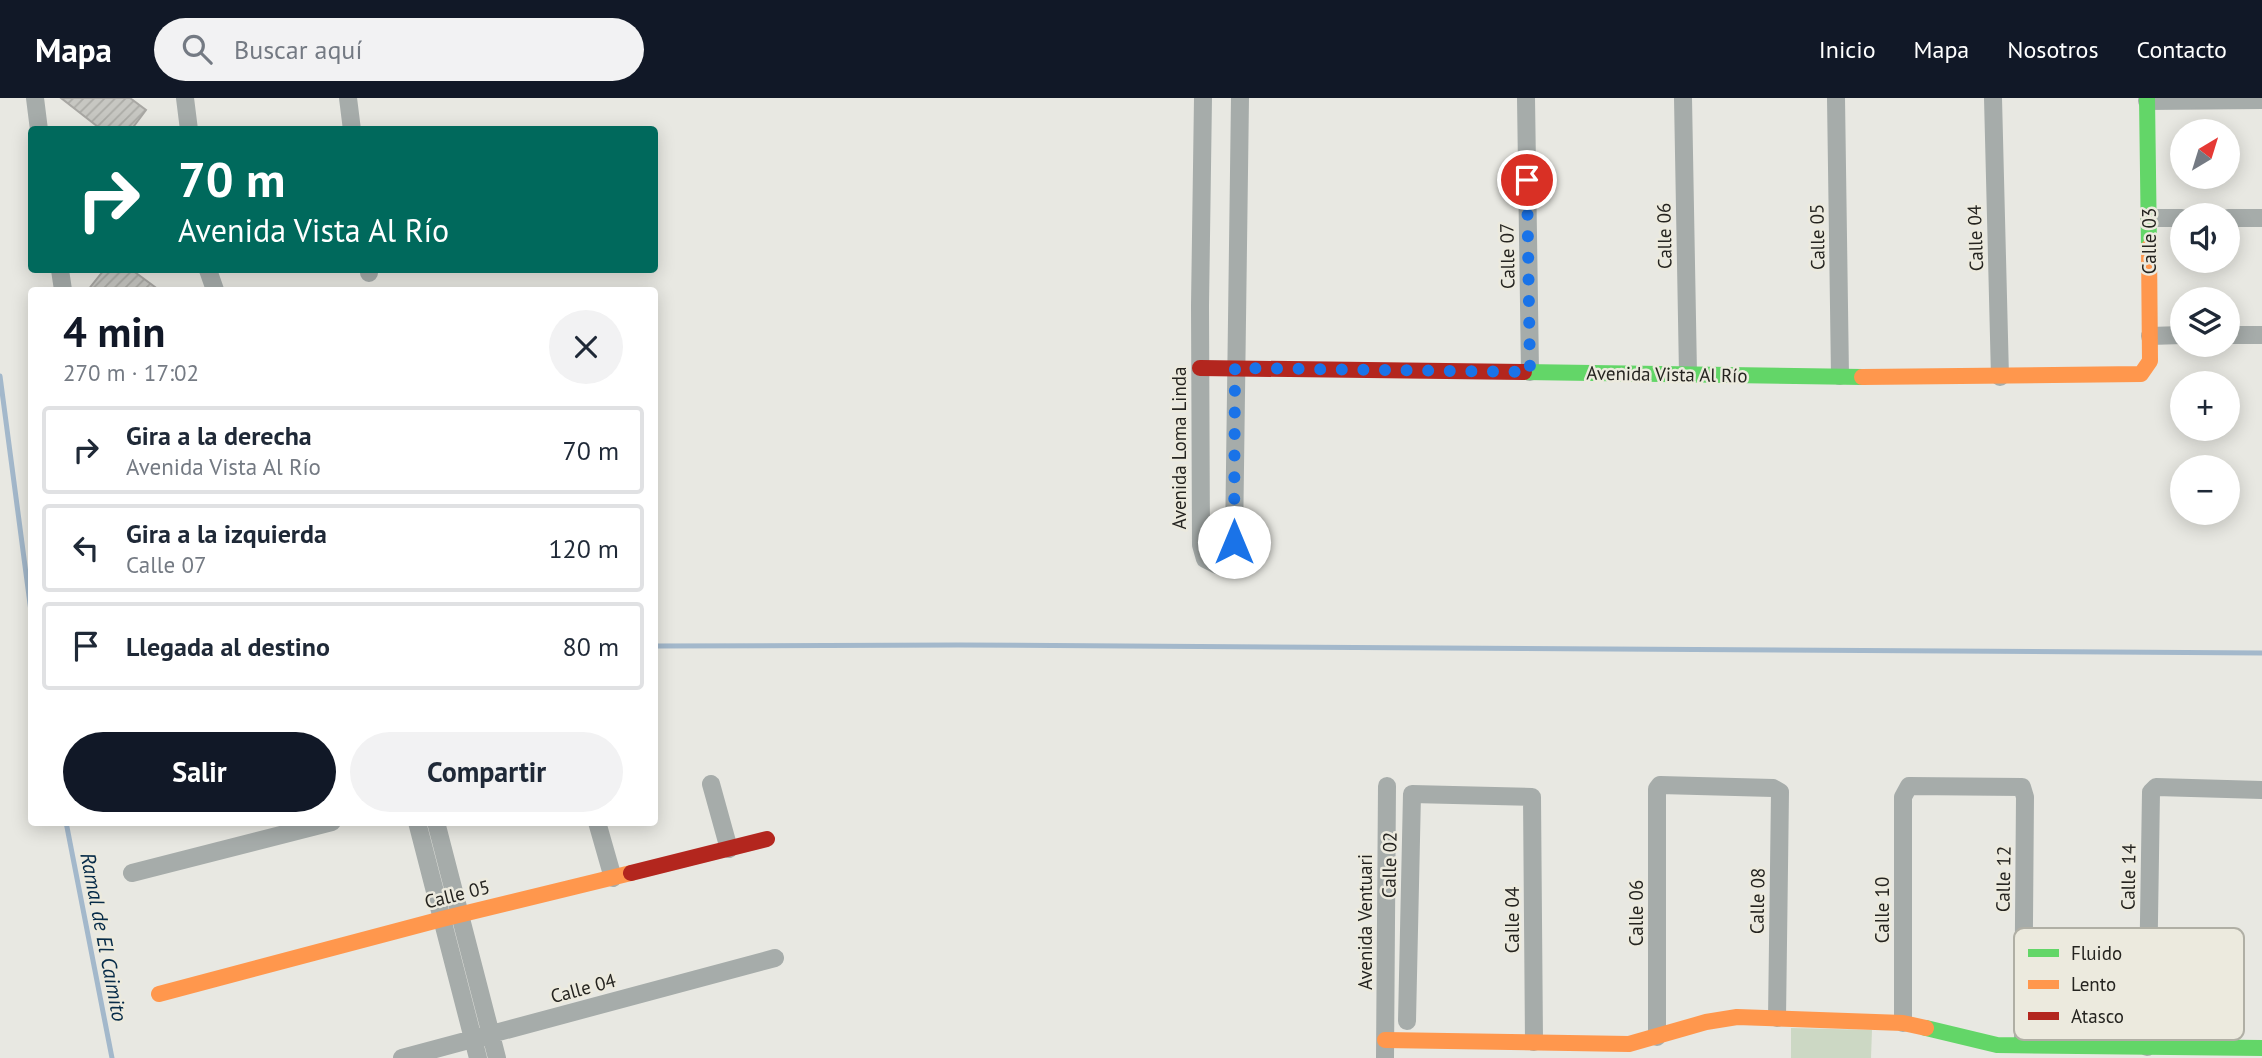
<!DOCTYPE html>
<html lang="es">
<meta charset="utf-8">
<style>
body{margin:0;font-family:"PT Sans",sans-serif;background:#f2f2f3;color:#1f2937;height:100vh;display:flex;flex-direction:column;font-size:26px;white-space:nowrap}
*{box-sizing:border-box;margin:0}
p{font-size:23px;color:#747a83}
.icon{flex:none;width:38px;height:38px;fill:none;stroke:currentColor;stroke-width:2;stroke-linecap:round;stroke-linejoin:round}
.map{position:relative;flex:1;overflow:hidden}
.panel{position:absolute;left:28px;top:189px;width:630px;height:539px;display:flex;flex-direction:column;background:#fff;border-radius:7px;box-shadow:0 4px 18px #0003}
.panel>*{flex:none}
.hud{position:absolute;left:28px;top:28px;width:630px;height:147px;border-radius:7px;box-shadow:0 4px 18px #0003;background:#00695c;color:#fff;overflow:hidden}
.needle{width:46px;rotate:38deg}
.buttons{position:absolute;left:2170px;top:21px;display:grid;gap:14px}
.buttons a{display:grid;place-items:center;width:70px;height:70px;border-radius:50%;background:#fff;box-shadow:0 4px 18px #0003;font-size:35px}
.pin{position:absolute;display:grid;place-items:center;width:60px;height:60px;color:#fff;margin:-30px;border:4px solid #fff;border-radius:50%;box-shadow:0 2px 7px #0007}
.me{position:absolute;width:77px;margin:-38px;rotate:0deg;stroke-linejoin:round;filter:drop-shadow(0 0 5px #0008)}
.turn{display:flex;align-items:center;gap:24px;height:147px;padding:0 35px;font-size:32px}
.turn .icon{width:91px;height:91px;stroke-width:2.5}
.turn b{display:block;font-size:49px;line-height:60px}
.round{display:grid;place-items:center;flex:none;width:74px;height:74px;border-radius:37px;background:#f2f2f3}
.head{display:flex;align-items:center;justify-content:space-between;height:119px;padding:0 35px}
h1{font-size:42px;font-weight:600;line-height:52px;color:#111827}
.cta{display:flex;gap:14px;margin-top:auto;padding:14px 35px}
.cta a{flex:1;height:80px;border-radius:42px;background:#111827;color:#fff;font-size:28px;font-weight:600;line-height:80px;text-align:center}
.cta a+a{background:#f2f2f3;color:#1f2937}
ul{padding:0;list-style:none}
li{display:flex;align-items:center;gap:21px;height:88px;margin:0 14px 10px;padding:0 21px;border:4px solid #e0e1e3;border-radius:7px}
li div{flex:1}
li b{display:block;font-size:26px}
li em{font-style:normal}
header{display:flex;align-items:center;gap:42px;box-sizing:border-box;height:98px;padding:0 35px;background:#111827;color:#fff}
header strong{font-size:33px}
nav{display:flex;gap:38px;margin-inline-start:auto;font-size:24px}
.search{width:490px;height:63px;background:#f2f2f3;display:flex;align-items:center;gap:18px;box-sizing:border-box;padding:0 24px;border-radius:38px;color:#747a83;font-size:26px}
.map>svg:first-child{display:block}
.pitch{fill:#ccd8c4}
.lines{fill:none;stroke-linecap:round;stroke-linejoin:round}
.stream{stroke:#a3b8cb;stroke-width:5}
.building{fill:url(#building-hatch);stroke:#a8a7a3;stroke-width:2}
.street{stroke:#a6acaa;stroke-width:18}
.fast{stroke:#63d668;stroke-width:16}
.slow{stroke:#ff974d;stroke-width:16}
.jam{stroke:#b3261e;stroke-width:16}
.route{stroke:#1a73e8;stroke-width:12;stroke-dasharray:0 21.6}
.labels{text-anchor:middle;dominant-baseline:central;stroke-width:5;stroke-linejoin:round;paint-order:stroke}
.street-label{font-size:19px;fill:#252420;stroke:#eceade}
.water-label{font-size:21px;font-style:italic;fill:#062b48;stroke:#eceade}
.key{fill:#eceade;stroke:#b0afa5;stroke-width:2}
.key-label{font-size:19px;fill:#252420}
</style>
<header>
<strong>Mapa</strong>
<div class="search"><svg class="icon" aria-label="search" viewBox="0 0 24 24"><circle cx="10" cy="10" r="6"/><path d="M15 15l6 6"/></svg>Buscar aquí</div>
<nav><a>Inicio</a><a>Mapa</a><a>Nosotros</a><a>Contacto</a></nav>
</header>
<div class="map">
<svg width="2262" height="960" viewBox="0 0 2262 960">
<defs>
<pattern id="building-hatch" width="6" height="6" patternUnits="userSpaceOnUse" patternTransform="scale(1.75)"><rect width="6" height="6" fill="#c7c7c2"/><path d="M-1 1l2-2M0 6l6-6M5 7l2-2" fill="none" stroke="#ababa6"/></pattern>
</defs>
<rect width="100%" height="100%" fill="#e8e8e2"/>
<path class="pitch" d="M1791,930L1872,932L1871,960H1791Z"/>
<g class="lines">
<path class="stream" d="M0,278L32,521
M654,548L958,547L2262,555
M66,724L112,960"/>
</g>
<path class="building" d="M61,0H130L146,12L131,32H102Z
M104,172H132L159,192H88Z"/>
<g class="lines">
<path class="street" d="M35,0L39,32
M185,0L189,32
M348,0L352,32
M1203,0L1200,208L1201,447L1205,461L1217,467L1228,462L1234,444L1240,0
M1526,0L1530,274
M1683,0L1688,276
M1836,0L1840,278
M1993,0L2000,279
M2147,3L2262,2
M2149,120H2182
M2228,120H2262
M60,172L63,192
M208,172L215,192
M369,172V175
M2228,237H2262
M2150,238L2182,237
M711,686L729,751
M417,724L478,960
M436,724L497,960
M597,724L613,780
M132,775L332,724
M1407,923L1412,696L1532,699L1534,944
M1903,925V699L1909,688L2022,689L2025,699L2023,946
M1657,939V691L1660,687L1773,690L1780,694L1777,920
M2147,949L2151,694L2156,689L2262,692
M402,960L775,860
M1385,960L1387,688"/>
<path class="fast" d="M2147,0L2149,149
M1524,274L1862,279
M1926,930L1997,947L2262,950"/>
<path class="slow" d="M1862,279L2141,276L2150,263L2149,149
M159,896L442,821L631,775
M1385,942L1629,946L1706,924L1737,919L1903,925L1926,930"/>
<path class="jam" d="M1200,270L1524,274
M631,775L767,741"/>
</g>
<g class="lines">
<path class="route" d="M1234,444L1235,270L1530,274L1527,82"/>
</g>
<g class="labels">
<g class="street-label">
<text transform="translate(1664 138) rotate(-91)">Calle 06</text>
<text transform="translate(1817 139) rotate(-91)">Calle 05</text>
<text transform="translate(1975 140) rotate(-92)">Calle 04</text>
<text transform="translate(2149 143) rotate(-90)">Calle 03</text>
<text transform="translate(1507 158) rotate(-91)">Calle 07</text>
<text transform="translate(1667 276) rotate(1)">Avenida Vista Al Río</text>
<text transform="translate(1179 350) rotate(-90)">Avenida Loma Linda</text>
<text transform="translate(1389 767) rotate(-89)">Calle 02</text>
<text transform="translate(2128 779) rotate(-89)">Calle 14</text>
<text transform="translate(2003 781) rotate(-89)">Calle 12</text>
<text transform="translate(457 796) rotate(-14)">Calle 05</text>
<text transform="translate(1757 803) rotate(-89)">Calle 08</text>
<text transform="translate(1882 812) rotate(-90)">Calle 10</text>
<text transform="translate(1636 815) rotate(-90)">Calle 06</text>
<text transform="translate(1512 822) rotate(-90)">Calle 04</text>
<text transform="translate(1365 824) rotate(-90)">Avenida Ventuari</text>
<text transform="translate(583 890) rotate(-15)">Calle 04</text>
</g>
<g class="water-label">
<text transform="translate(104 839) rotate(79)">Ramal de El Caimito</text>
</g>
</g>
<rect x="2014" y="830" width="230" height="112" rx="10" class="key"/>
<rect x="2028" y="851" width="31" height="8" fill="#63d668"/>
<rect x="2028" y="882" width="31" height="9" fill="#ff974d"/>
<rect x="2028" y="914" width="31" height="8" fill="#b3261e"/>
<g class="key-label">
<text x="2071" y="862">Fluido</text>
<text x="2071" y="893">Lento</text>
<text x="2071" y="925">Atasco</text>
</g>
</svg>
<div class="buttons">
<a><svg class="needle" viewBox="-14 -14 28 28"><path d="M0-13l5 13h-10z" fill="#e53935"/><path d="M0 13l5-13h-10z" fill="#747a83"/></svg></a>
<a><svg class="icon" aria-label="sound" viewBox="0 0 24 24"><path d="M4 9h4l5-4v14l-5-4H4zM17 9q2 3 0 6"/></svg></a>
<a><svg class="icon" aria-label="layers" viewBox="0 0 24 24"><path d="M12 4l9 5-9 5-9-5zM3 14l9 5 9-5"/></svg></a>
<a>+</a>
<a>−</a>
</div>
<div class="pin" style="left:1527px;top:82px;background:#d93025"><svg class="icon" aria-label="arrive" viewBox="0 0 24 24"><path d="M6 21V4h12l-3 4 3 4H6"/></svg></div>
<svg class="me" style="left:1234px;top:444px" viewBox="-20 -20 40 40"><circle r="19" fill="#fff"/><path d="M0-13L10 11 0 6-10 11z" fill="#1a73e8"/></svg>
<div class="hud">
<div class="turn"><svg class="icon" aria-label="right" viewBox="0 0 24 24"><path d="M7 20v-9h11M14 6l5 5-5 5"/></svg><div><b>70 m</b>Avenida Vista Al Río</div></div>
</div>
<section class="panel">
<div class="head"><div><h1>4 min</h1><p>270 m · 17:02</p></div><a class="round"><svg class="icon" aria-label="close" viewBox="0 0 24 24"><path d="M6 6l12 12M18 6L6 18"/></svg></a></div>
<ul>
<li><svg class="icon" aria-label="right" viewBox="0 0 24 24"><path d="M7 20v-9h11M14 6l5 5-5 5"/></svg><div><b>Gira a la derecha</b><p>Avenida Vista Al Río</p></div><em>70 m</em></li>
<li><svg class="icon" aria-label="left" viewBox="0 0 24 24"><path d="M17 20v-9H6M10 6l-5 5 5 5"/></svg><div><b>Gira a la izquierda</b><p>Calle 07</p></div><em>120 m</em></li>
<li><svg class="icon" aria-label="arrive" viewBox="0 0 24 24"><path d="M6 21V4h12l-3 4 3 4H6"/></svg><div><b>Llegada al destino</b></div><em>80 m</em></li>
</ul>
<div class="cta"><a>Salir</a><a>Compartir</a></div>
</section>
</div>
